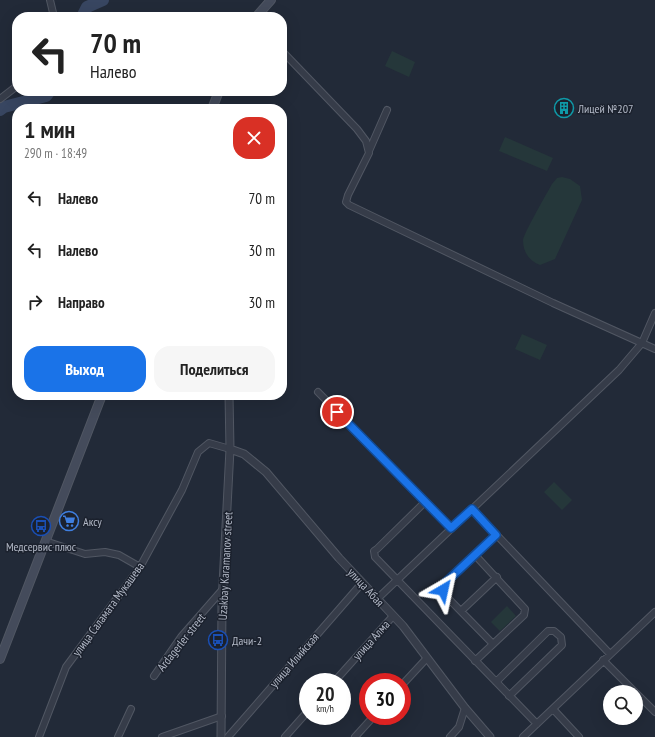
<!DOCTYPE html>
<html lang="ru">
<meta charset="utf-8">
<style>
body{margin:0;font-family:"PT Sans Narrow",sans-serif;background:#f6f6f6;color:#222;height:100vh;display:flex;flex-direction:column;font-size:15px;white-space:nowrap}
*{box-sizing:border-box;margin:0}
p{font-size:13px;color:#767676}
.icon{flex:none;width:22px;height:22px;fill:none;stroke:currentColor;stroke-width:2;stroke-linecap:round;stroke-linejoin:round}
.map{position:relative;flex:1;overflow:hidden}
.details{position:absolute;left:12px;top:104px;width:275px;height:296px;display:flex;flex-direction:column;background:#fff;border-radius:16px;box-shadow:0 4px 16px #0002}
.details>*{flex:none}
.banner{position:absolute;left:12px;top:12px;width:275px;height:84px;border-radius:16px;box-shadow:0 4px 16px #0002;background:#fff;color:#222;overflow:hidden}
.controls{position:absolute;left:603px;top:685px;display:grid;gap:8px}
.controls a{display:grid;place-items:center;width:40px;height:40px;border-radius:50%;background:#fff;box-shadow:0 4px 16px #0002;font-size:20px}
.speed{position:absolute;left:299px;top:673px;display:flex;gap:8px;font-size:20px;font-weight:700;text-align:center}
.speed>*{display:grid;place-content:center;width:52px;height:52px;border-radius:50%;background:#fff;box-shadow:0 4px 16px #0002;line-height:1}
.speed small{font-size:10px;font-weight:400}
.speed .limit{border:6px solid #d22;background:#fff;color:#111}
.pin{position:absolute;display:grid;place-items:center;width:34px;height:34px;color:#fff;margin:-17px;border:2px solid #fff;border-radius:50%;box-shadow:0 1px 4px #0007}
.me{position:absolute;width:44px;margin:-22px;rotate:36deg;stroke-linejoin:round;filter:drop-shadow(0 0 3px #0008)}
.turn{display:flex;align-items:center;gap:14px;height:84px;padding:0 12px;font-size:18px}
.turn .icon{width:52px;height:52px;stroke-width:2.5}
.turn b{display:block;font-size:28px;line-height:34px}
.round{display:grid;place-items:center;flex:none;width:42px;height:42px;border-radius:16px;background:#f6f6f6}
.overview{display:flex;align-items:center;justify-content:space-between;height:68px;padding:0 12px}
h1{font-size:24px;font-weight:700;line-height:30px}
.button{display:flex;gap:8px;margin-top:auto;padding:8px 12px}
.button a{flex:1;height:46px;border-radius:16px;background:#1a73e8;color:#fff;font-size:16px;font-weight:700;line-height:46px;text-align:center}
.button a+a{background:#f6f6f6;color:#222}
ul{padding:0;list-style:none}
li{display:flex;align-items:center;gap:12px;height:52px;padding:0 12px}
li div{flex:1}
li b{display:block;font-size:15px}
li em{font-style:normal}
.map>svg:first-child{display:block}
.green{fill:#25373a}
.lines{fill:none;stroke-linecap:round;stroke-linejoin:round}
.river{stroke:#384661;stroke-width:12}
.minor-casing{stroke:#515763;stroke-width:8}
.tertiary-casing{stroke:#515763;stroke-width:9}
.secondary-casing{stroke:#515763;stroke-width:10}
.minor{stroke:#363c49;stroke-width:6}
.tertiary{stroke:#363c49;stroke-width:7}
.secondary{stroke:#444b5b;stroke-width:8}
.route-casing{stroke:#114b97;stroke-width:10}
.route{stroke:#1a73e8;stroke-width:7}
.labels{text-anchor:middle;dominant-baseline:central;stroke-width:3;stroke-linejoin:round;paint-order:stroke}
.poi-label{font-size:12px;fill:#b1b7c5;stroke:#1b212d;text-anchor:start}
.street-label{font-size:12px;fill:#b1b7c5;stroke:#1b212d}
</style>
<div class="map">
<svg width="655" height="737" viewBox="0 0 655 737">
<rect width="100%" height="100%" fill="#222a38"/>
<path class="green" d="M392,51L415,62L409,77L385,66Z
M505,137L553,158L547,171L499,151Z
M562,177L570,179L580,186L582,200L555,259L540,265C529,261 523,252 523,240C524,233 547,193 552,184L557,178Z
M522,334L547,345L540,360L515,349Z
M554,482L572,500L562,510L544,492Z
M507,606L516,616L500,631L491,622Z"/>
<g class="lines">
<path class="river" d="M82,17L87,7L103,0
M0,110L4,107L46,96L50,91"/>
<defs>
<path id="minor" d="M50,0L54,17
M282,51L357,129L366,141L369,153L348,195L346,202L349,205L553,303L655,349
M0,99L17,86
M369,151L387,110
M318,392L451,528
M425,502L377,549L374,551L375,557L537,724
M472,509L610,654
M45,541L85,554L105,552L119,555L140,567
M475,555L525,609L524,615L475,661
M377,599L619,370L642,343L655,313
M461,611L497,577
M493,644L444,594L443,590L445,583L496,535
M603,660L635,692
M154,676L181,637L223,589
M334,682L393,616
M496,682L548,631H554L561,637L562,645L509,696
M402,685L427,658
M636,693L655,712
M553,709L579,737
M39,737L66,667L140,567L182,490L198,452L209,443L230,449
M118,737L131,709
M162,737L222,716
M228,737L362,583
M285,737L308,711
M355,737L374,716
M450,737L459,727L465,708
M523,737L655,612"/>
<path id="tertiary" d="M230,449L244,454L266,472L339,558L403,626L465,708L490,737
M221,737L222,604L230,449L229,395"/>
<path id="secondary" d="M256,17L271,0
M212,109L219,91
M0,659L102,395"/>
</defs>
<use href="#minor" class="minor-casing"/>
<use href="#tertiary" class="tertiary-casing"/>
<use href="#secondary" class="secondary-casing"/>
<use href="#minor" class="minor"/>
<use href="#tertiary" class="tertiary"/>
<use href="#secondary" class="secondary"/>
</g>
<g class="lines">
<defs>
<path id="route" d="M337,412L451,528L472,509L496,535L445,583L443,590"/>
</defs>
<use href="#route" class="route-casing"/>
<use href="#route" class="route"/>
</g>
<defs>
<symbol id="building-ring" viewBox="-11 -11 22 22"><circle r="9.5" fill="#1b212d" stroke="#0f9aa8" stroke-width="1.5"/><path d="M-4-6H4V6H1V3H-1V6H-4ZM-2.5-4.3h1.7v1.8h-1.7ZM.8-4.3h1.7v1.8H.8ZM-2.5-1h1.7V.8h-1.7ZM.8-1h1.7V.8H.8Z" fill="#0f9aa8"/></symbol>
<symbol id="supermarket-ring" viewBox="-11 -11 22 22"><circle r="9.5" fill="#1b212d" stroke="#3f7fe0" stroke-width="1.5"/><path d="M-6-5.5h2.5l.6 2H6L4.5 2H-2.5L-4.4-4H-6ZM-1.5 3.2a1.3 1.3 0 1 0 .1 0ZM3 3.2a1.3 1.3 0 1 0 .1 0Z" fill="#3f7fe0"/></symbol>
<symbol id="bus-ring" viewBox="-11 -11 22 22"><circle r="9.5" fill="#1b212d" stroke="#1a4fb4" stroke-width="1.5"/><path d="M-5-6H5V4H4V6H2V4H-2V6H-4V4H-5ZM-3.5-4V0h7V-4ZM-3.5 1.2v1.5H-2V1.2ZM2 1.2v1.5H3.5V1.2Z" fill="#1a4fb4"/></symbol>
</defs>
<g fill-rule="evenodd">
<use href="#building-ring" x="553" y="97" width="22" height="22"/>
<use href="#supermarket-ring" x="58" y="510" width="22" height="22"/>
<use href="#bus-ring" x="30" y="515" width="22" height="22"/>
<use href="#bus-ring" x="207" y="629" width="22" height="22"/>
</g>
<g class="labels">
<g class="poi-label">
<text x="578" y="108">Лицей №207</text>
<text x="83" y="521">Аксу</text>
<text x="41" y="546" text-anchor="middle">Медсервис плюс</text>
<text x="232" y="640">Дачи-2</text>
</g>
<g class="street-label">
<text transform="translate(225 566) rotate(-87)">Uzakbay Karamanov street</text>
<text transform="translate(366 587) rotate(47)">улица Абая</text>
<text transform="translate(108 609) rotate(-54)">улица Саламата Мукашева</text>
<text transform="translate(371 640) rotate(-48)">улица Алма</text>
<text transform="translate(181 642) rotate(-52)">Ardagerler street</text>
<text transform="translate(294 660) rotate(-49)">улица Илийская</text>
</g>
</g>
</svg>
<div class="controls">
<a><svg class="icon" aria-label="search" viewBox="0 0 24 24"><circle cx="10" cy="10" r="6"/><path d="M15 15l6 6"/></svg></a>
</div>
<div class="speed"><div>20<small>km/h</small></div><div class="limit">30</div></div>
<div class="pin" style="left:337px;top:412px;background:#d93025"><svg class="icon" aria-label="arrive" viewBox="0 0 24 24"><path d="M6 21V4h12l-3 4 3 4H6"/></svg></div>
<svg class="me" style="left:443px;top:590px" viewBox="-20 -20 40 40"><path d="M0-17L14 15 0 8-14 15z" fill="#1a73e8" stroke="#fff" stroke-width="4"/></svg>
<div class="banner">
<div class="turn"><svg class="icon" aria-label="left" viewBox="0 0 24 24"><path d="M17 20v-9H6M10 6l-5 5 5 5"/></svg><div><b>70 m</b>Налево</div></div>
</div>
<section class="details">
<div class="overview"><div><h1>1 мин</h1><p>290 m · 18:49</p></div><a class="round" style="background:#d93025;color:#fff"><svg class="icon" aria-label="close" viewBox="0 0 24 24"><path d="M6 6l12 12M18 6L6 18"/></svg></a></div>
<ul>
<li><svg class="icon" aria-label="left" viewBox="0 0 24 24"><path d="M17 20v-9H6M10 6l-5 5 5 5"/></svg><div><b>Налево</b></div><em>70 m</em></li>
<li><svg class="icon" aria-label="left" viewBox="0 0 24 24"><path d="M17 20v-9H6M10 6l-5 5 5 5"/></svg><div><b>Налево</b></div><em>30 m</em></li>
<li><svg class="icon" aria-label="right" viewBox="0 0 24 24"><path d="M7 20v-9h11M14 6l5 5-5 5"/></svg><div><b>Направо</b></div><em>30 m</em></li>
</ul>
<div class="button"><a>Выход</a><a>Поделиться</a></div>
</section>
</div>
